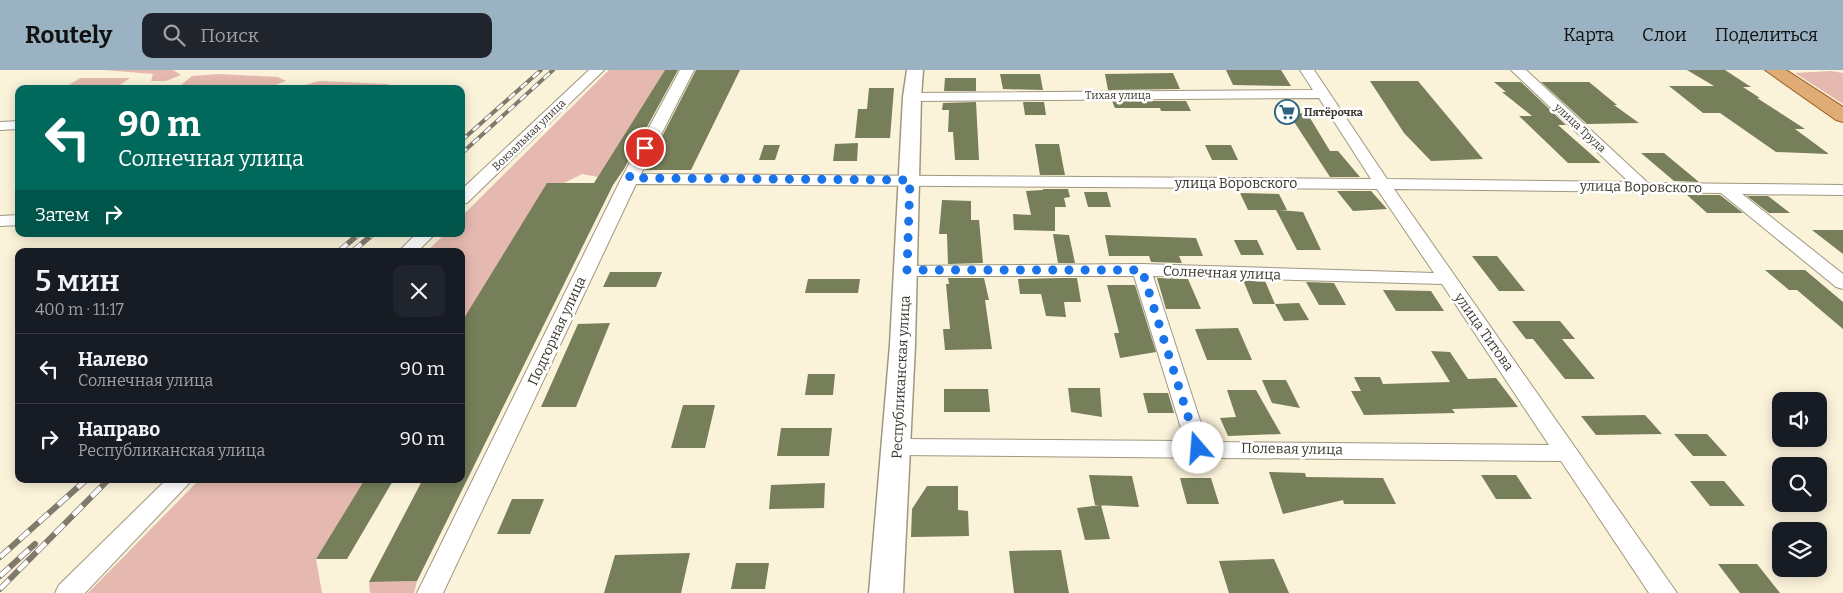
<!DOCTYPE html>
<html lang="ru">
<meta charset="utf-8">
<style>
body{margin:0;font-family:Bitter,serif;background:#20242c;color:#f1f3f6;height:100vh;display:flex;flex-direction:column;font-size:19px;white-space:nowrap}
*{box-sizing:border-box;margin:0}
p{font-size:16px;color:#9ea1a6}
.icon{flex:none;width:28px;height:28px;fill:none;stroke:currentColor;stroke-width:2;stroke-linecap:round;stroke-linejoin:round}
.map{position:relative;flex:1;overflow:hidden}
.side{position:absolute;left:15px;top:178px;width:450px;height:235px;display:flex;flex-direction:column;background:#171b24;border-radius:10px;box-shadow:0 2px 12px #0003}
.side>*{flex:none}
.top-card{position:absolute;left:15px;top:15px;width:450px;height:152px;border-radius:10px;box-shadow:0 2px 12px #0003;background:#00695c;color:#fff;overflow:hidden}
.buttons{position:absolute;left:1772px;top:322px;display:grid;gap:10px}
.buttons a{display:grid;place-items:center;width:55px;height:55px;border-radius:10px;background:#171b24;box-shadow:0 2px 12px #0003;font-size:25px}
.pin{position:absolute;display:grid;place-items:center;width:42px;height:42px;color:#fff;margin:-21px;border:2px solid #fff;border-radius:50%;box-shadow:0 1px 5px #0007}
.me{position:absolute;width:55px;margin:-28px;rotate:342deg;stroke-linejoin:round;filter:drop-shadow(0 0 4px #0008)}
.turn{display:flex;align-items:center;gap:18px;height:105px;padding:0 20px;font-size:22px}
.turn .icon{width:65px;height:65px;stroke-width:2.5}
.turn b{display:block;font-size:35px;line-height:42px}
.then{display:flex;align-items:center;height:48px;padding:0 20px;background:#0003;gap:10px;font-size:19px}
.round{display:grid;place-items:center;flex:none;width:52px;height:52px;border-radius:10px;background:#20242c}
.overview{display:flex;align-items:center;justify-content:space-between;height:85px;padding:0 20px}
h1{font-size:30px;font-weight:600;line-height:38px}
ul{padding:0;list-style:none}
li{display:flex;align-items:center;gap:15px;height:70px;padding:0 20px;border-top:1px solid #363941}
li div{flex:1}
li b{display:block;font-size:19px}
li em{font-style:normal}
header{display:flex;align-items:center;gap:30px;box-sizing:border-box;height:70px;padding:0 25px;background:#9ab2c1;color:#111}
header strong{font-size:24px}
nav{display:flex;gap:28px;margin-inline-start:auto;font-size:18px}
.search{width:350px;height:45px;background:#20242c;display:flex;align-items:center;gap:12px;box-sizing:border-box;padding:0 18px;border-radius:10px;color:#9ea1a6;font-size:19px}
.map>svg:first-child{display:block}
.green{fill:#e5b9b0}
.building{fill:#767e5a}
.lines{fill:none;stroke-linecap:round;stroke-linejoin:round}
.minor-casing{stroke:#a09781;stroke-width:2}
.tertiary-casing{stroke:#a09781;stroke-width:3}
.primary-casing{stroke:#986022;stroke-width:2}
.minor{fill:#fff;fill-rule:evenodd}
.tertiary{fill:#fff;fill-rule:evenodd}
.primary{fill:#dfac76;fill-rule:evenodd}
.rail-far2-casing{stroke:#807a6c;stroke-width:4}
.rail-far1-casing{stroke:#807a6c;stroke-width:5.5}
.rail-casing{stroke:#807a6c;stroke-width:6}
.rail-far2{stroke:#fff;stroke-width:2.5;stroke-dasharray:8;stroke-linecap:butt}
.rail-far1{stroke:#fff;stroke-width:4;stroke-dasharray:11;stroke-linecap:butt}
.rail{stroke:#fff;stroke-width:4.5;stroke-dasharray:13;stroke-linecap:butt}
.route{stroke:#1a73e8;stroke-width:9;stroke-dasharray:0 16.2}
.labels{text-anchor:middle;dominant-baseline:central;stroke-width:5;stroke-linejoin:round;paint-order:stroke}
.far-street-label{font-size:11px;fill:#3c382f;stroke:#fff}
.far-poi-label{font-size:11px;font-weight:bold;fill:#3c382f;stroke:#fff;text-anchor:start}
.street-label{font-size:14px;fill:#3c382f;stroke:#fff}
</style>
<header>
<strong>Routely</strong>
<div class="search"><svg class="icon" aria-label="search" viewBox="0 0 24 24"><circle cx="10" cy="10" r="6"/><path d="M15 15l6 6"/></svg>Поиск</div>
<nav><a>Карта</a><a>Слои</a><a>Поделиться</a></nav>
</header>
<div class="map">
<svg width="1843" height="523" viewBox="0 0 1843 523">
<rect width="100%" height="100%" fill="#fbf2da"/>
<path class="green" d="M103,0H173L181,5L166,11H151L153,4Z
M609,0H665L598,107L582,104L564,113L547,114L461,253V181H427L445,164H461V147Z
M1831,1L1843,3V34L1795,3Z
M219,4L278,7L286,11L265,19H189L192,15H181L192,6Z
M80,8H130L114,19H63Z
M319,11L387,14L405,19H291Z
M200,409H365L316,489L322,523H88Z
M417,511L414,523H370L369,512Z"/>
<path class="building" d="M665,0H678L624,99L613,115L417,511L369,512L423,409H461V253L547,113H594Z
M696,0H740L691,100H645Z
M1226,0H1281L1291,16L1233,15Z
M1687,0H1725L1751,17H1743L1760,28H1757L1805,59H1795L1829,84L1776,82L1720,43H1703L1669,16H1714Z
M1173,3L1180,19L1108,20L1105,4Z
M1000,4H1040L1043,20L1003,19Z
M945,8H976V21H944Z
M1370,11H1418L1483,89L1431,91L1404,63Z
M1494,12H1521L1566,55H1558L1601,93H1568L1519,46H1532L1502,22H1506Z
M1541,12H1589L1617,35H1614L1639,53L1587,54Z
M869,18H894L890,68H855L858,39H867Z
M1112,31H1186L1191,41H1161L1160,38H1115Z
M976,32L979,90H955L953,62H948L949,40H942L943,33Z
M1023,32H1044L1046,45H1025Z
M1307,43L1330,81H1338L1360,107H1330L1289,44Z
M858,73L857,91H833L835,74Z
M1035,74H1059L1065,105H1040Z
M764,75H780L775,90H759Z
M1205,75H1231L1238,90H1212Z
M1641,83H1664L1699,112L1674,111Z
M1043,119H1068L1070,127L1064,128L1066,137H1055V161L1014,160L1013,144L1031,145L1026,121L1043,120Z
M1337,121H1371L1387,139L1353,141Z
M1084,122H1107L1111,137H1088Z
M1240,123L1279,124L1287,140H1279L1303,142L1321,180H1297L1276,140H1248Z
M1687,125H1720L1743,143H1707Z
M1747,126H1768L1790,143H1769Z
M942,130L971,131V150H979L983,193L948,194L947,164H939Z
M1812,160H1843V184Z
M1053,164L1069,165L1075,193H1058Z
M1105,165L1196,168L1203,186H1179L1182,193L1151,192L1149,186H1109Z
M1234,170H1257L1264,185H1241Z
M1472,186H1497L1525,221H1499Z
M1765,200H1805L1843,232V259L1797,220H1789Z
M610,202H662L656,217H603Z
M948,208H984L989,230H985L992,279L945,280L943,259H950L946,214H949Z
M1061,208H1077L1081,232H1064L1066,247L1046,246L1041,224H1020L1018,209Z
M1157,208L1188,209L1201,239H1166Z
M808,209H860L858,223H805Z
M1243,210L1265,211L1275,234H1253Z
M1306,212L1334,213L1346,235H1319Z
M1107,215H1135L1156,282L1120,288L1114,263H1119Z
M1383,220L1431,221L1444,241H1396Z
M1299,233L1309,250L1284,251L1275,234Z
M1512,251H1560L1575,269H1562L1595,309H1565L1533,269H1526Z
M610,253L576,337H541L578,254Z
M1238,258L1252,290H1207L1195,259Z
M1431,281L1450,282L1468,309L1496,308L1518,337L1452,339L1455,343L1364,345L1351,321H1361L1354,307H1380L1383,314L1450,312Z
M808,304H835L833,325H805Z
M1262,310H1286L1300,338L1272,333Z
M1068,318H1100L1102,347L1071,342Z
M944,319H988L990,342H944Z
M1227,320H1256L1281,364L1228,366L1220,348L1236,347Z
M1143,323H1168L1174,343H1148Z
M683,335H715L705,378H671Z
M1645,345L1662,364L1596,365L1581,346Z
M781,358H832L829,386H777Z
M1674,364H1707L1727,386H1693Z
M1269,402L1305,403L1306,407L1383,408L1396,434H1344L1343,430L1283,444Z
M1089,405L1132,406L1139,437L1095,435Z
M1481,405H1516L1532,429H1496Z
M1180,408H1211L1219,434H1187Z
M365,409H394L347,489H316Z
M1690,411H1724L1745,436H1710Z
M825,413L824,438L769,439L771,415Z
M927,416H958V440L968,441L969,466L911,467L912,439Z
M512,429H544L530,464H497Z
M1101,435L1110,469L1085,470L1077,438Z
M1061,480L1069,523H1014L1009,481Z
M690,483L681,523H604L615,485Z
M1274,489L1289,523H1229L1219,491Z
M736,493H769L765,519H731Z
M1718,494H1757L1780,523H1740Z"/>
<g class="lines">
<defs>
<path id="minor" d="M589,0H604L467,133L461,134V120Z
M680,0H694L641,104L1371,109L1319,28L912,31L905,27L912,23L1313,20L1300,0H1314L1387,109L1629,112L1511,0H1526L1648,113L1843,115V125L1742,124L1843,204V219L1836,217L1721,123L1394,119L1677,523H1649L1561,391L897,385L889,383L886,377L889,371L897,369L1185,371L1134,206H907L900,204L898,200L900,196L1142,194L1434,203L1377,119L636,114L443,523H417L621,109ZM1153,206L1442,214L1549,375L1207,372Z
M19,51V59L0,60V52Z
M19,145V155L0,156V146Z
M416,164H435L418,181H399Z
M167,409H193L85,523H55L59,515Z"/>
<path id="tertiary" d="M907,0H923L921,27L915,275L903,523H869L890,275L903,27Z"/>
<path id="primary" d="M1765,0H1786L1843,37V52L1836,50Z"/>
</defs>
<use href="#minor" class="minor-casing"/>
<use href="#tertiary" class="tertiary-casing"/>
<use href="#primary" class="primary-casing"/>
<use href="#minor" class="minor"/>
<use href="#tertiary" class="tertiary"/>
<use href="#primary" class="primary"/>
<defs>
<path id="rail-far2" d="M461,71L541,0
M461,84L553,0"/>
<path id="rail-far1" d="M339,181L359,164
M353,181L373,164"/>
<path id="rail" d="M0,487L87,409
M0,506L35,474
M0,519L109,409"/>
</defs>
<use href="#rail-far2" class="rail-far2-casing"/>
<use href="#rail-far1" class="rail-far1-casing"/>
<use href="#rail" class="rail-casing"/>
<use href="#rail-far2" class="rail-far2"/>
<use href="#rail-far1" class="rail-far1"/>
<use href="#rail" class="rail"/>
</g>
<g class="lines">
<path class="route" d="M645,78L629,108L910,110L907,200H1142L1198,378"/>
</g>
<defs>
<symbol id="supermarket-ring" viewBox="-11 -11 22 22"><circle r="9.5" fill="#fff" stroke="#2f6380" stroke-width="1.5"/><path d="M-6-5.5h2.5l.6 2H6L4.5 2H-2.5L-4.4-4H-6ZM-1.5 3.2a1.3 1.3 0 1 0 .1 0ZM3 3.2a1.3 1.3 0 1 0 .1 0Z" fill="#2f6380"/></symbol>
</defs>
<g fill-rule="evenodd">
<use href="#supermarket-ring" x="1273" y="28" width="28" height="28"/>
</g>
<g class="labels">
<g class="far-street-label">
<text x="1118" y="25">Тихая улица</text>
<text transform="translate(1580 58) rotate(43)">улица Труда</text>
<text transform="translate(529 65) rotate(-44)">Вокзальная улица</text>
</g>
<g class="far-poi-label">
<text x="1304" y="42">Пятёрочка</text>
</g>
<g class="street-label">
<text x="1236" y="113">улица Воровского</text>
<text transform="translate(1641 117) rotate(1)">улица Воровского</text>
<text transform="translate(1222 203) rotate(2)">Солнечная улица</text>
<text transform="translate(557 261) rotate(-65)">Подгорная улица</text>
<text transform="translate(1484 262) rotate(55)">улица Титова</text>
<text transform="translate(901 307) rotate(-87)">Республиканская улица</text>
<text transform="translate(1292 379) rotate(1)">Полевая улица</text>
</g>
</g>
</svg>
<div class="buttons">
<a><svg class="icon" aria-label="sound" viewBox="0 0 24 24"><path d="M4 9h4l5-4v14l-5-4H4zM17 9q2 3 0 6"/></svg></a>
<a><svg class="icon" aria-label="search" viewBox="0 0 24 24"><circle cx="10" cy="10" r="6"/><path d="M15 15l6 6"/></svg></a>
<a><svg class="icon" aria-label="layers" viewBox="0 0 24 24"><path d="M12 4l9 5-9 5-9-5zM3 14l9 5 9-5"/></svg></a>
</div>
<div class="pin" style="left:645px;top:78px;background:#d93025"><svg class="icon" aria-label="arrive" viewBox="0 0 24 24"><path d="M6 21V4h12l-3 4 3 4H6"/></svg></div>
<svg class="me" style="left:1198px;top:378px" viewBox="-20 -20 40 40"><circle r="19" fill="#fff"/><path d="M0-13L10 11 0 6-10 11z" fill="#1a73e8"/></svg>
<div class="top-card">
<div class="turn"><svg class="icon" aria-label="left" viewBox="0 0 24 24"><path d="M17 20v-9H6M10 6l-5 5 5 5"/></svg><div><b>90 m</b>Солнечная улица</div></div>
<div class="then">Затем<svg class="icon" aria-label="right" viewBox="0 0 24 24"><path d="M7 20v-9h11M14 6l5 5-5 5"/></svg></div>
</div>
<section class="side">
<div class="overview"><div><h1>5 мин</h1><p>400 m · 11:17</p></div><a class="round"><svg class="icon" aria-label="close" viewBox="0 0 24 24"><path d="M6 6l12 12M18 6L6 18"/></svg></a></div>
<ul>
<li><svg class="icon" aria-label="left" viewBox="0 0 24 24"><path d="M17 20v-9H6M10 6l-5 5 5 5"/></svg><div><b>Налево</b><p>Солнечная улица</p></div><em>90 m</em></li>
<li><svg class="icon" aria-label="right" viewBox="0 0 24 24"><path d="M7 20v-9h11M14 6l5 5-5 5"/></svg><div><b>Направо</b><p>Республиканская улица</p></div><em>90 m</em></li>
</ul>
</section>
</div>
